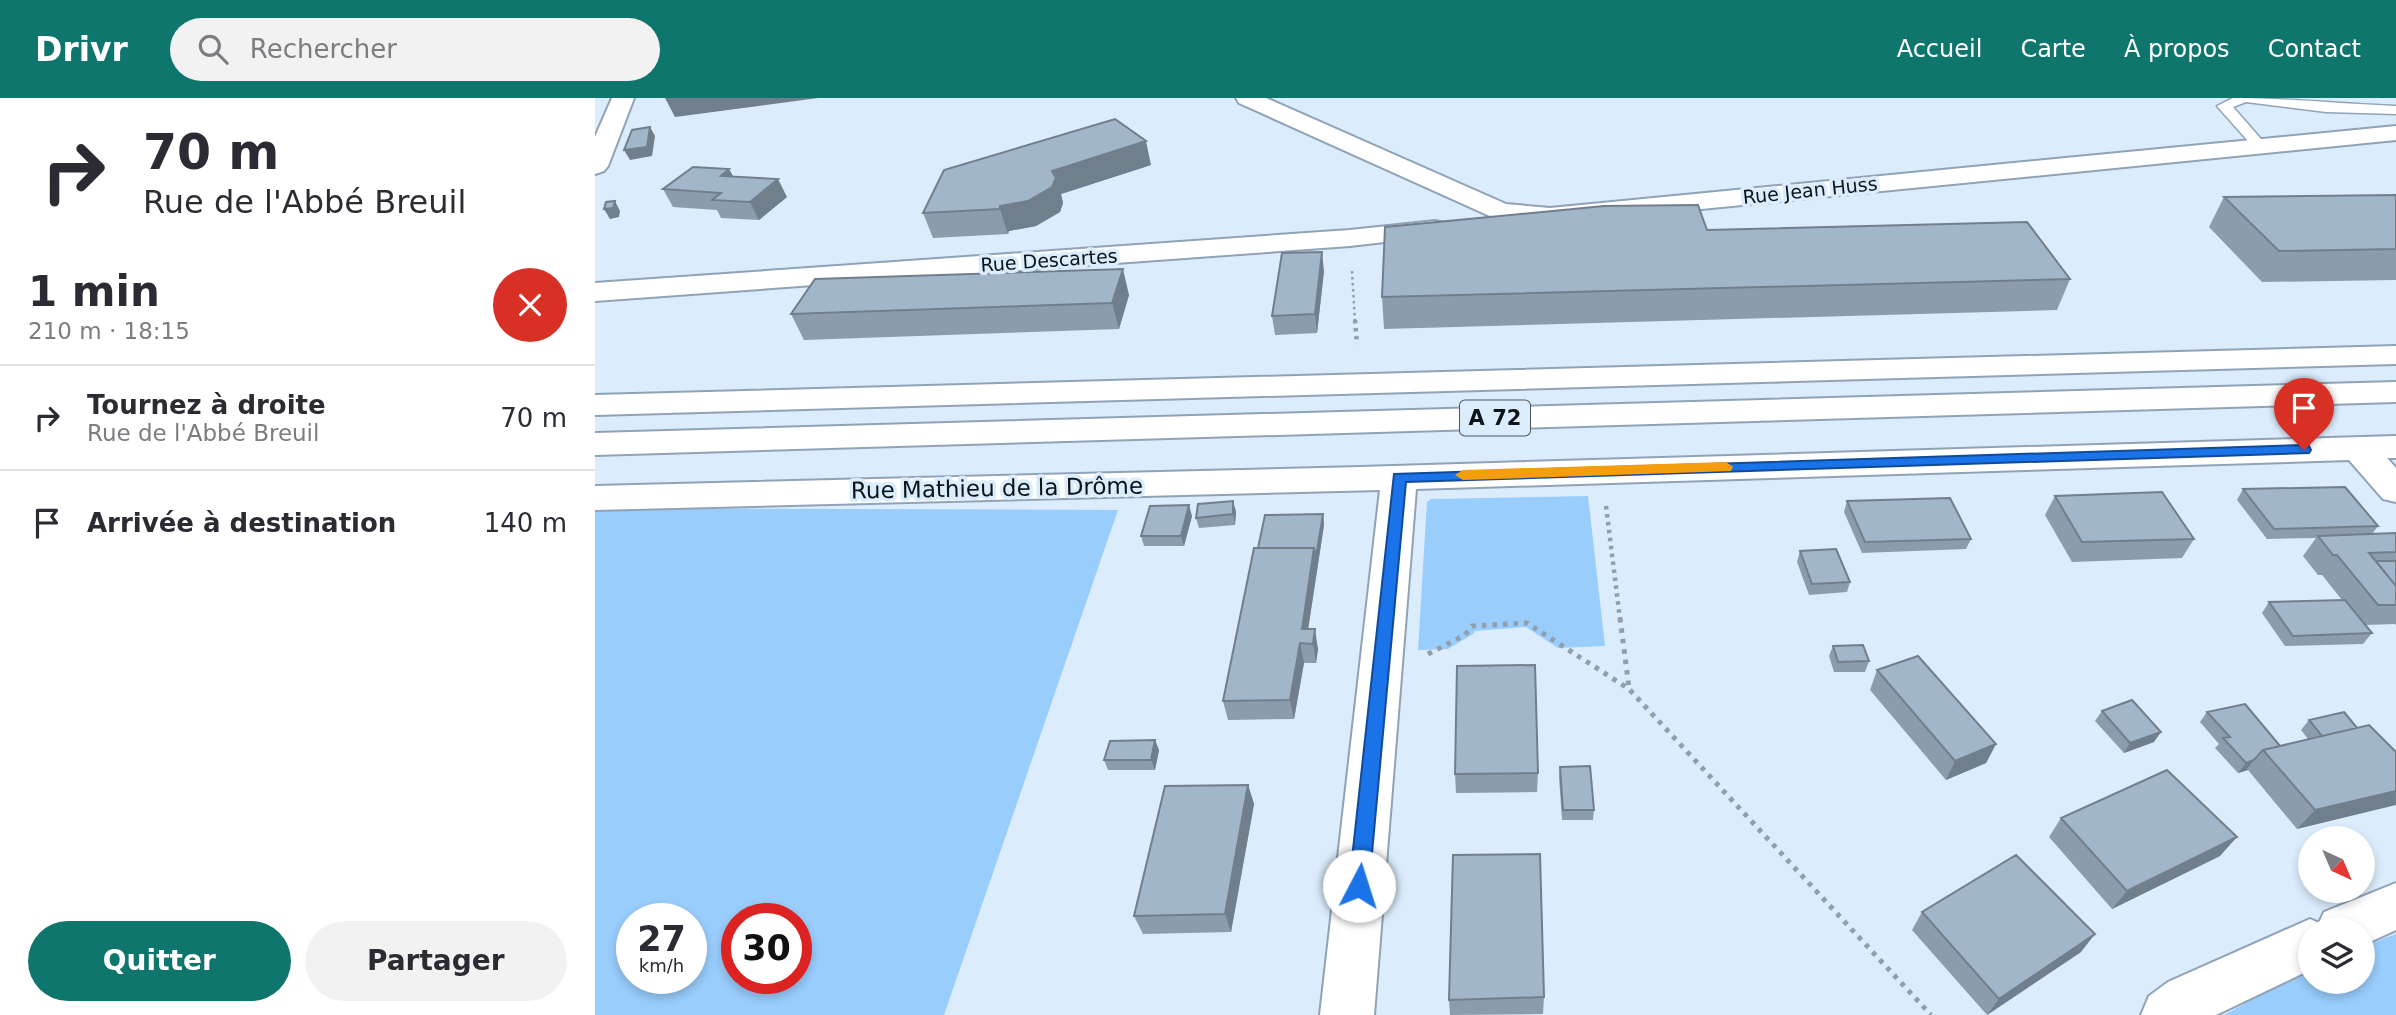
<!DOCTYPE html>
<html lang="fr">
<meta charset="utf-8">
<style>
body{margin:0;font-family:"DejaVu Sans",sans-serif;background:#f2f2f3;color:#2b2b33;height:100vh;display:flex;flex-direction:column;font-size:26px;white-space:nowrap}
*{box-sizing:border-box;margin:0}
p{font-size:23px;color:#7c7c81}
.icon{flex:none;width:38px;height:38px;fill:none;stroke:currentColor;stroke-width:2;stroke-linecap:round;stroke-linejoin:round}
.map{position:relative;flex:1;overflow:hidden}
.sheet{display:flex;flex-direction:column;background:#fff;width:595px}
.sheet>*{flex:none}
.hud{background:#fff;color:#2b2b33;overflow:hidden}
.needle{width:46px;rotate:136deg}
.controls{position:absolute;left:1703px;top:728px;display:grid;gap:14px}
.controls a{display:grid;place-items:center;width:77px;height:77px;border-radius:50%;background:#fff;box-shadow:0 4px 10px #0003;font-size:35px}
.speed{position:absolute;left:21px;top:805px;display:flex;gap:14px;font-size:35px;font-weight:700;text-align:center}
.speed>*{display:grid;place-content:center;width:91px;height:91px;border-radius:50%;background:#fff;box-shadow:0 4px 10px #0003;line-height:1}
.speed small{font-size:18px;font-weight:400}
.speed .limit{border:10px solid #d22;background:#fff;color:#111}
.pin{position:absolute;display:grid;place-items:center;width:60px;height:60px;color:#fff;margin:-72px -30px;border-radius:50% 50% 50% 0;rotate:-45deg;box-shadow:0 0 7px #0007}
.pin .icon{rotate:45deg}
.me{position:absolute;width:77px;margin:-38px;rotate:5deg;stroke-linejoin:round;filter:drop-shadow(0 0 5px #0008)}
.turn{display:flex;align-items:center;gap:24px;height:147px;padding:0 28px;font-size:32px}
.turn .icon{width:91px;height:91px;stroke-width:2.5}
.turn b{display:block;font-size:49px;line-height:60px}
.round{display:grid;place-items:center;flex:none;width:74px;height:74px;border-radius:37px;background:#f2f2f3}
.headline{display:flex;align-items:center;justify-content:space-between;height:119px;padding:0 28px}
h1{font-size:42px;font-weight:600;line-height:52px}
.primary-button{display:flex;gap:14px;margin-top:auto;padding:14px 28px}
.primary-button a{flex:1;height:80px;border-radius:42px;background:#0f766e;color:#fff;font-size:28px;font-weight:600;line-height:80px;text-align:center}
.primary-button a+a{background:#f2f2f3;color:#2b2b33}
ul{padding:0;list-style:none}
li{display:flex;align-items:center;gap:21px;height:105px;padding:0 28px;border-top:2px solid #e1e1e2}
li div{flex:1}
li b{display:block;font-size:26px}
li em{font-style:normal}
header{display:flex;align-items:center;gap:42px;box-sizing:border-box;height:98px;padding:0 35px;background:#0f766e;color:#fff}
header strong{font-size:33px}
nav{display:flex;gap:38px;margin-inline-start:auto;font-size:24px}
.search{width:490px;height:63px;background:#f2f2f3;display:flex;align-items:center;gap:18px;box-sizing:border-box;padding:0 24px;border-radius:38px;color:#7c7c81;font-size:26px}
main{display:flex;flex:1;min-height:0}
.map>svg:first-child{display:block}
.green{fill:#99cdfc;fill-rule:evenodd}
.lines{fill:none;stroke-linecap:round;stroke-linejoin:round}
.lane-casing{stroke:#90a3b6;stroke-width:3}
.street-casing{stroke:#90a3b6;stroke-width:4}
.highway-casing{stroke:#90a3b6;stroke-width:4}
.path-far2{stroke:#919eab;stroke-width:2.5;stroke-dasharray:2.5 3.5;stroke-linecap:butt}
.path-far1{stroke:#919eab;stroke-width:4.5;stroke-dasharray:3.5 4.5;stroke-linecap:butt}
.path{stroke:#919eab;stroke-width:5;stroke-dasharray:4.5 6;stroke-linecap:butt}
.lane{fill:#fff;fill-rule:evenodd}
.street{fill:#fff;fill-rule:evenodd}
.highway{fill:#fff;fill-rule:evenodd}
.wall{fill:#8b9dad}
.shaded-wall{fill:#717f8d}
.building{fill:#a2b6c9;stroke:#717f8d;stroke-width:2}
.route{fill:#1a73e8;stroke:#114b97;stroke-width:2}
.slow{fill:#f59e0b}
.labels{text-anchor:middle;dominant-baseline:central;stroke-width:7;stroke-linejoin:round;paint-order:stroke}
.far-street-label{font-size:19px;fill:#0c141a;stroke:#dbecfc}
.shield{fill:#dbecfc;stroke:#4a555e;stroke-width:2}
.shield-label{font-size:21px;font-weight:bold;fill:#0c141a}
.street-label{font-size:23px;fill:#0c141a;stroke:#dbecfc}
</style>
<header>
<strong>Drivr</strong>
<div class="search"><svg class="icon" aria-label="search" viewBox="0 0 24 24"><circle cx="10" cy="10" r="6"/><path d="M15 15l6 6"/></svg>Rechercher</div>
<nav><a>Accueil</a><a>Carte</a><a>À propos</a><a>Contact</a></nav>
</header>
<main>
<section class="sheet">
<div class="hud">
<div class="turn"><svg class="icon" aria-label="right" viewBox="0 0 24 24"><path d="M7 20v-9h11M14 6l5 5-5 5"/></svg><div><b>70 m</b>Rue de l'Abbé Breuil</div></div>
</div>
<div class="headline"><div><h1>1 min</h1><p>210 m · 18:15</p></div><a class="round" style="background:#d93025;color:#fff"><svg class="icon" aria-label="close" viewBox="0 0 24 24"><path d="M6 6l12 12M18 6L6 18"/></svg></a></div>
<ul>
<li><svg class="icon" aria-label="right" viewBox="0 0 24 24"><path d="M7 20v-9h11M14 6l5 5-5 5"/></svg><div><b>Tournez à droite</b><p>Rue de l'Abbé Breuil</p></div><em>70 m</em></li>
<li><svg class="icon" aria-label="arrive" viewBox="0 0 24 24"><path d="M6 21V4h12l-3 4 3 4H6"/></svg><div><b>Arrivée à destination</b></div><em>140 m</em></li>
</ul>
<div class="primary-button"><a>Quitter</a><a>Partager</a></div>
</section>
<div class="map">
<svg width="1801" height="917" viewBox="0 0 1801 917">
<rect width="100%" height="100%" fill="#dbecfc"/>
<path class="green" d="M993,398L1010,548L963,550L931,529L880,533L878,536L853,551L823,552L832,404L836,401Z
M0,410L523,412L349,917H0ZM37,821H96V880H37ZM142,821H201V880H142Z
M1801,836V917H1629L1715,870V884H1768V848Z"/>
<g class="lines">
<defs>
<path id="lane" d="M1638,0C1692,0 1746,6 1801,8V16L1731,14L1651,4L1638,9L1673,49L1666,53L1661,52L1622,8Z"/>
<path id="street" d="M17,0H39L13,68L9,73L0,76V39Z
M641,0H671L911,106L955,110L1801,28V42L955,126L897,119L644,5Z
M840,123L850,125L854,131L850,137L755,148L0,203V185L755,132Z
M1801,338V360H1792L1801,370V404L1788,401L1754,362L821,391L779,917H725L785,392L0,412V388L765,369Z
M1801,785V832L1768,847V831H1715V872L1621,917H1546L1554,898L1573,884L1715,821L1724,825L1729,814Z"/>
<path id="highway" d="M1801,248V266L0,317V297Z
M1801,284V304L0,357V335Z"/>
</defs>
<use href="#lane" class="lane-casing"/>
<use href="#street" class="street-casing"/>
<use href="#highway" class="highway-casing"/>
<path class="path-far2" d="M757,173L760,224"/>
<path class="path-far1" d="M760,222L762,246
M1011,408L1025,521"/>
<path class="path" d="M1025,520L1034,590
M833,556L870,537L877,528L932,525L1034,591L1336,917"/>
<use href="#lane" class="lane"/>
<use href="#street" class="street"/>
<use href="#highway" class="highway"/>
</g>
<path class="wall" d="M556,67L466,96L468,105L465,114L441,128L414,133L413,136L338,140L328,115Z
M134,71L138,78L192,99L164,122L126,120L122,112L78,109L68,91Z
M1801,97V182L1667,184L1614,129L1629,99Z
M1112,132L1475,181L1462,212L789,231L787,199Z
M729,173L722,235L680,237L677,218Z
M534,197L524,231L209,242L196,216Z
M1648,391L1783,428L1777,436L1801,435V527L1800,526L1770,527L1777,535L1768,546L1690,548L1667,515L1674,504L1747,502L1727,477H1723L1708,458L1721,440L1672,441L1642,402Z
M1460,398L1599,441L1587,460L1477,464L1450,417Z
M1252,403L1376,441L1371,451L1267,455L1249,414Z
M641,413L640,427L604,430L601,420Z
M728,416L729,427L713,531L723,551L721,565H709L699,621L633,622L628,603L663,450Z
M597,418L589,448H549L546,438Z
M1205,453L1255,484L1252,494L1214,497L1202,464Z
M1238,548L1274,563L1270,574H1239L1234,558Z
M1282,572L1401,646L1391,665L1351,682L1275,592Z
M1507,613L1559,644L1529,655L1500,623Z
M1612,614L1685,648L1713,641L1706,632L1714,622L1762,630L1801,654L1702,731L1653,672L1643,675L1620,650L1624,646L1605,624Z
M564,652L560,672H513L509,662Z
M965,669L999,712L998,722H967L964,679Z
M943,675L942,694L861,695L860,676Z
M653,687L659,706L636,834L548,836L539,818Z
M1466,720L1625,758L1517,811L1454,739Z
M1327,814L1486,854L1392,917L1317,832Z
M949,899L948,916L855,917L854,902Z"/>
<path class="shaded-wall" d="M70,0H223L80,19Z
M55,29L60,38L57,58L35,62L29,52Z
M551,43L556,67L466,96L468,105L465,114L441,128L414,133L413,136L405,111V108L457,73Z
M134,71L143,88L126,78Z
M183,81L192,99L164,122L155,104Z
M20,103L25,113L24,119L15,121L9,111Z
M727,154L729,173L722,235L720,216Z
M528,171L534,197L524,231L517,205Z
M638,403L641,413L640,427L638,416Z
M594,407L597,418L589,448L586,438Z
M728,416L729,427L711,545L707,531L719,450Z
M720,531L723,551L721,565L718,546Z
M705,545L709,565L699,621L695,602Z
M1566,634L1559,644L1529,655L1535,645Z
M560,642L564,652L560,672L556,662Z
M1401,646L1391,665L1351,682L1360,663Z
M1659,662L1652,671L1653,672L1643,675L1651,665Z
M653,687L659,706L636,834L630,816Z
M1801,693V707L1702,731L1720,712Z
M1642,739L1625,758L1517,811L1532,793Z
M1500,836L1486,854L1392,917L1404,901Z"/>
<path class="building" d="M520,21L551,43L457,73L461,80L457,89L433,103L405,108V111L328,115L349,72Z
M55,29L52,49L29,52L37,32Z
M98,69L134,71L126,78L183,81L155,104L117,102L126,95L68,91Z
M1801,97V151L1684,153L1629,99Z
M20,103L18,110L9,111L11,104Z
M1103,107L1112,132L1432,124L1475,181L787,199L790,129L1009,108Z
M727,154L720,216L677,218L687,155Z
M528,171L517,205L196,216L220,181Z
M1750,389L1783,428L1679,431L1648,391Z
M1567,394L1599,441L1487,444L1460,398Z
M1355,400L1376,441L1270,444L1252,403Z
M638,403V416L601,420L603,406Z
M594,407L586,438H546L555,408Z
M728,416L721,459L719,450H663L670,417Z
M1801,435V454L1774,455L1801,488V507H1783L1742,457H1738L1723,438Z
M659,450H719L707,531H720L718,546L705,545L695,602L628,603Z
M1241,451L1255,484L1217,486L1205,453Z
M1781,463H1801V488Z
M1750,502L1777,535L1698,538L1674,504Z
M1268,547L1274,563L1243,564L1238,548Z
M1323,558L1401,646L1360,663L1282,572Z
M940,567L943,675L860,676L862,568Z
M1537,602L1566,634L1535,645L1507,613Z
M1650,606L1685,648L1668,652L1659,662L1651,665L1628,640L1635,639L1612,614Z
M1749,614L1762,630L1727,638L1714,622Z
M1774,627L1801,654V693L1720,712L1668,652Z
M560,642L556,662H509L515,643Z
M995,668L999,712H968L965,669Z
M1572,672L1642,739L1532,793L1466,720Z
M653,687L630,816L539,818L570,688Z
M945,756L949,899L854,902L858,757Z
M1421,757L1500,836L1404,901L1327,814Z"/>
<path class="route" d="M1709,347L1714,348L1716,352L1714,355L811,384L774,788L771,794L764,797L757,794L754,788L799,376Z"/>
<path class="slow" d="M1131,364L1138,369L1136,373L868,382L860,377L868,372Z"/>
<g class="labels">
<g class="far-street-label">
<text transform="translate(1215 92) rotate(-6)">Rue Jean Huss</text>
<text transform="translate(454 162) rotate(-4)">Rue Descartes</text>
</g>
<rect class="shield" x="865" y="302.5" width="70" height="35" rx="5"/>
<g class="shield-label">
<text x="900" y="320">A 72</text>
</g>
<g class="street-label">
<text transform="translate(402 390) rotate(-1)">Rue Mathieu de la Drôme</text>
</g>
</g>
</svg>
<div class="controls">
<a><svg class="needle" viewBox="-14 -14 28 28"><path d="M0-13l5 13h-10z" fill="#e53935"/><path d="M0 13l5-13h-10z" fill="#7c7c81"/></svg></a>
<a><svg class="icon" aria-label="layers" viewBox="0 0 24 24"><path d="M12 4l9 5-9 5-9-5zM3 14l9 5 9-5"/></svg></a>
</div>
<div class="speed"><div>27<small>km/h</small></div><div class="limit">30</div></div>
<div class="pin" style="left:1709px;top:352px;background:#d93025"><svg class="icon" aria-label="arrive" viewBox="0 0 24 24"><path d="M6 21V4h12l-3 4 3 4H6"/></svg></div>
<svg class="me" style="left:764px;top:788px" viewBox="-20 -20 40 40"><circle r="19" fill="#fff"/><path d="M0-13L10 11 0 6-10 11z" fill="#1a73e8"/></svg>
</div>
</main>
